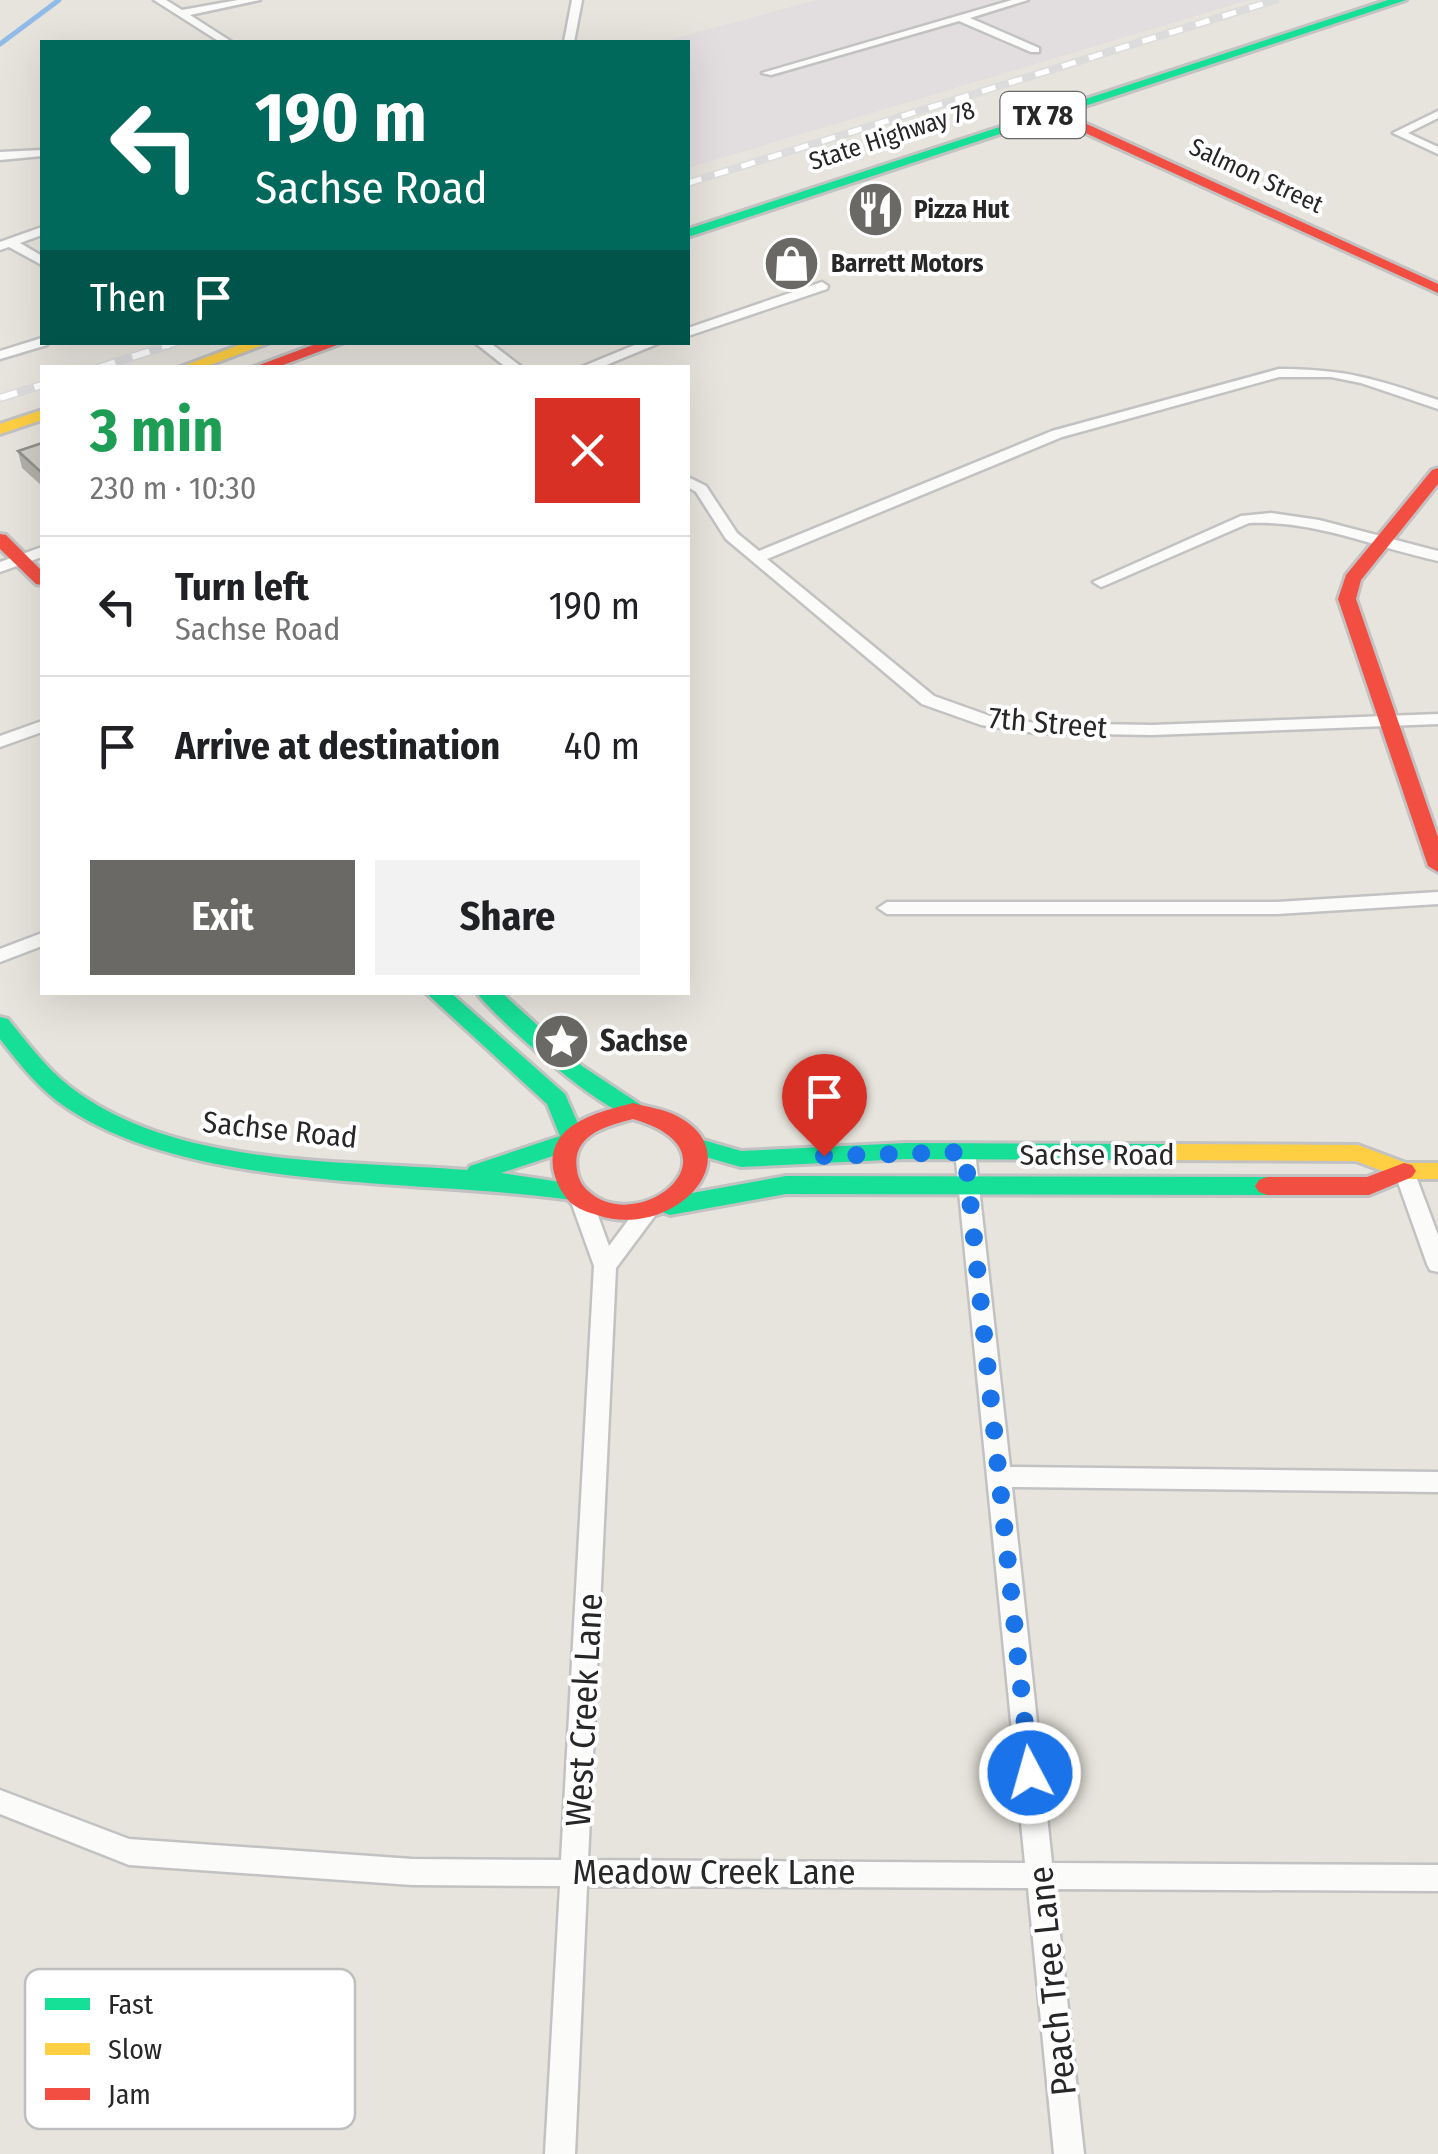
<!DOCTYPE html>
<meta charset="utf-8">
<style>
body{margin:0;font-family:"Fira Sans Condensed",sans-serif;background:#f2f2f2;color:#202124;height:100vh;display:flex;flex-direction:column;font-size:38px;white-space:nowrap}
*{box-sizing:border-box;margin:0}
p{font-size:32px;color:#757577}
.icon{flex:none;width:55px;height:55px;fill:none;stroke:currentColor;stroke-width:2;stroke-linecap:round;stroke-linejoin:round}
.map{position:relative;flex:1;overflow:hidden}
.drawer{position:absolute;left:40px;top:365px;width:650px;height:630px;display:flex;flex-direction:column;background:#fff;border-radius:0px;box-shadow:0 10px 40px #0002}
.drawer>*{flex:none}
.banner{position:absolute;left:40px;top:40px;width:650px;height:305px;border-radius:0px;box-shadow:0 10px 40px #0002;background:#00695c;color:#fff;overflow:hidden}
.pin{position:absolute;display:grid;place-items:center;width:85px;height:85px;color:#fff;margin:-102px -42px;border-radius:50% 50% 50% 0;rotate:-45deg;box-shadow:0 0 10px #0007}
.pin .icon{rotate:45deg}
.me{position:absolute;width:110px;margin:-55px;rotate:354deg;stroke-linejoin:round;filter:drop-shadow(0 0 8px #0008)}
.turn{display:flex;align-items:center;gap:35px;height:210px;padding:0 50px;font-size:45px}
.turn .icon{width:130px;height:130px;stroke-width:2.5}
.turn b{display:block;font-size:70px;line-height:85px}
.then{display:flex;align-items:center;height:95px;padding:0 50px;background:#0003;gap:20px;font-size:38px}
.round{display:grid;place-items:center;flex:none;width:105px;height:105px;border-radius:0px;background:#f2f2f2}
.overview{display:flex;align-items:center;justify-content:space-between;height:170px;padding:0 50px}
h1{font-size:60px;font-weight:700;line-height:75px;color:#1e9e55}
.action{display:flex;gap:20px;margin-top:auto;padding:20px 50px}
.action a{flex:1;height:115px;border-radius:0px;background:#6a6966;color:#fff;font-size:40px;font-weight:700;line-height:115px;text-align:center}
.action a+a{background:#f2f2f2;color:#202124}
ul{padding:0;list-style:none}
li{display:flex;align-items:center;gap:30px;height:140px;padding:0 50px;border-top:2px solid #e0e0e0}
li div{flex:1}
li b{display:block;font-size:38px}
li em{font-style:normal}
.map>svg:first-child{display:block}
.industrial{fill:#e2dedf}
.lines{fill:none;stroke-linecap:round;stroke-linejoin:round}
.stream{stroke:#90bae7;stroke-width:5}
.street-casing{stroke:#c3c2c2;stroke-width:5}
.fast-casing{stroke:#c3c2c2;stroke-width:6}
.slow-casing{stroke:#c3c2c2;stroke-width:6}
.jam-casing{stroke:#c3c2c2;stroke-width:6}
.street{fill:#fbfbfa;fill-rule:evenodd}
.fast{fill:#16e098;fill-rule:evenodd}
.slow{fill:#ffcf43;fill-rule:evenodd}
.jam{fill:#f24e42;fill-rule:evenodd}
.rail-far1-casing{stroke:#dcdcdd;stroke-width:8}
.rail-casing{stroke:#dcdcdd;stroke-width:9}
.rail-far1{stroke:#fff;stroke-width:5;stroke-dasharray:14;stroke-linecap:butt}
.rail{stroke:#fff;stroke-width:6;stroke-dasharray:18;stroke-linecap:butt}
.wall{fill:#b2b0ab}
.building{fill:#cfcdc7;stroke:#91908b;stroke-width:2.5}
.route{stroke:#1a73e8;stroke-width:18;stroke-dasharray:0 32.4}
.labels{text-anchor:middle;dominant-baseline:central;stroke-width:8;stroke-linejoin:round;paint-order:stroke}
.far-street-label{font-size:25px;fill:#272727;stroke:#fff}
.far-poi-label{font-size:25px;font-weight:bold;fill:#272727;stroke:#fff;text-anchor:start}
.shield{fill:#fff;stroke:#686868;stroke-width:2.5}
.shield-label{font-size:28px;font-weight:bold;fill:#272727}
.street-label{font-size:30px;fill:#272727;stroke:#fff}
.poi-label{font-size:30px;font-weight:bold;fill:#272727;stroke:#fff;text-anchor:start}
.near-street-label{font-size:35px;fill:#272727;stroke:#fff}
.key{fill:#fff;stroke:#bebebe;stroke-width:2.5}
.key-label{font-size:28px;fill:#272727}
</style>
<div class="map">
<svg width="1438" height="2154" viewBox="0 0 1438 2154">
<rect width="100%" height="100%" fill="#e6e4dc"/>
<path class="industrial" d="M817,0H1249L688,168V42L665,41Z"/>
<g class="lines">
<path class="stream" d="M0,44L59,0"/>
<defs>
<path id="street" d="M154,0H166L182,10L238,0H260L190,15L232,42H220Z
M572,0H582L574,42H564Z
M1012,0H1028L970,18L1039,48V52H1031L959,21L771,75L762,73Z
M1438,111V118L1408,133L1438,147V154L1393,133Z
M42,150V156L0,160V152Z
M42,227V235L20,243L42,256V265L9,247L0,250V242Z
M822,282L828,286L827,289L688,336V328Z
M42,338V342H48L47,345L0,359V351Z
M474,342H489L523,368H507Z
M642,342H662L599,368H579Z
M1279,369C1346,369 1376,379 1438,400V409L1361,383L1331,377H1279L1062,437L767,559L934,696L990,716L1035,723L1152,725L1438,714V724L1152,735L1035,733L981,725L922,704L726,539L696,492L688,487V477L706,486L737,533L759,551L1052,431Z
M1271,513L1319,520L1438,551V561C1374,547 1315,520 1249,523L1106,585L1101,587L1093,582L1241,516Z
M42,547V557L0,572V562Z
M42,721V732L0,747V736Z
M1438,892V904L1277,914H887L878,908L887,902H1277Z
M42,933V946L0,962V949Z
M965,1144L975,1151L1010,1467L1438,1472V1492L1012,1487L1052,1863L1438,1865V1891L1055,1889L1084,2154H1054L1028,1888L587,1886L575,2154H545L560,1886L412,1885L129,1865L0,1814V1790L129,1839L412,1859L561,1860L594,1266L570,1199L574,1194H588L592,1199L609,1246L638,1207H654L657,1213L616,1268L588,1860L1025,1863L955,1151Z
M1404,1163L1411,1166L1414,1171L1438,1235V1272L1430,1270L1427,1264L1394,1171L1397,1166Z"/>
<path id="fast" d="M1388,0H1406L688,237V229Z
M425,992H450L565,1094L583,1135L574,1149L501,1173L580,1185L584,1191L580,1197L572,1200C420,1178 182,1194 57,1101C35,1084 17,1061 0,1039V1017L8,1019C27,1042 45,1067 69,1086C174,1168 341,1160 467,1170L470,1166L560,1136L547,1104Z
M476,992H501L582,1066L641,1105L644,1111L641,1117C614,1125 495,1018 476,992Z
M696,1138L741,1151L906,1143L1165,1144L1177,1152L1165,1160L906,1159L741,1167L688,1152L684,1146L688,1140Z
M786,1176L1267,1177L1275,1180L1279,1186L1275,1192L1267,1195L786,1194L670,1215L662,1212L658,1206L662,1200L670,1197Z"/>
<path id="slow" d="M247,342H271L202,368H178Z
M42,410V420L0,434V424Z
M1165,1144L1358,1145L1406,1163H1438V1179H1404L1356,1161L1165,1160L1153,1152Z"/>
<path id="jam" d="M1048,110H1056L1438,284V293L1048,116Z
M321,342H345L275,368H251Z
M1438,468V484L1361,580L1356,599L1438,837V872L1428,866L1338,599L1346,575L1432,470Z
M0,534L6,535L42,571V585L36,584L0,549Z
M633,1103C647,1107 664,1109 677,1116C753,1156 674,1241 597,1215C587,1212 578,1209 570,1202C561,1193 555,1180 553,1168C548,1123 599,1112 633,1103ZM633,1119C747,1152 638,1239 587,1190C581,1184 578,1178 577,1170C571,1135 606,1126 633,1119Z
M1404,1163L1412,1165L1416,1171L1412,1177L1369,1195H1267L1259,1192L1255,1186L1259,1180L1267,1177H1367Z"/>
</defs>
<use href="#street" class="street-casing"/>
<use href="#fast" class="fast-casing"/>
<use href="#slow" class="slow-casing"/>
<use href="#jam" class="jam-casing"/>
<use href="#street" class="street"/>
<use href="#fast" class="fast"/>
<use href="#slow" class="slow"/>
<use href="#jam" class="jam"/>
<defs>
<path id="rail-far1" d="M688,183L1275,0
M162,347L178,342"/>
<path id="rail" d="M98,368L169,345
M0,398L42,385"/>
</defs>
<use href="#rail-far1" class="rail-far1-casing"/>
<use href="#rail" class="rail-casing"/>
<use href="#rail-far1" class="rail-far1"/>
<use href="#rail" class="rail"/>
</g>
<path class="wall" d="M42,443V486L22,468L18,451Z"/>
<path class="building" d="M42,443V473L18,451Z"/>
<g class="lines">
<path class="route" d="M824,1156L965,1152L1030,1773"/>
</g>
<defs>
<symbol id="restaurant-disc" viewBox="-11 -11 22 22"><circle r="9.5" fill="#6a6966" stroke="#fff"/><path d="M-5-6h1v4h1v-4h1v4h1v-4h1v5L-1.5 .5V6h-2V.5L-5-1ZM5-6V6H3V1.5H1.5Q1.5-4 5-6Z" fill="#fff"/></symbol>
<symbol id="shop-disc" viewBox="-11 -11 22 22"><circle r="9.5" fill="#6a6966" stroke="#fff"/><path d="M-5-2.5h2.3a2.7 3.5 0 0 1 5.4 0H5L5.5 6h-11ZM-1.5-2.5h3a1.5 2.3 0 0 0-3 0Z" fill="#fff"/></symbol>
<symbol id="sight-disc" viewBox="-11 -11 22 22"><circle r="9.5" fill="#6a6966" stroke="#fff"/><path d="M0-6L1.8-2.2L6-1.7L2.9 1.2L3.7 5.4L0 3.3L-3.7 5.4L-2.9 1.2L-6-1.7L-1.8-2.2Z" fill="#fff"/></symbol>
</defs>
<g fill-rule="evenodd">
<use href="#restaurant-disc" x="844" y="178" width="63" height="63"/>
<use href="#shop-disc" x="760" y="232" width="63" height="63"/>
<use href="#sight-disc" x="530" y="1010" width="63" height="63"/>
</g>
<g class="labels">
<g class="far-street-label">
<text transform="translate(892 136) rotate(-18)">State Highway 78</text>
<text transform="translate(1256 176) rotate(25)">Salmon Street</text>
</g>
<g class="far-poi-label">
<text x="914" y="210">Pizza Hut</text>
<text x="831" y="264">Barrett Motors</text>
</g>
<rect class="shield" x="1000.5" y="92" width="85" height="46" rx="8"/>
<g class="shield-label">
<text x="1043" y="115">TX 78</text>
</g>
<g class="street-label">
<text transform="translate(1048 723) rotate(5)">7th Street</text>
<text transform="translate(280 1130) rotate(6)">Sachse Road</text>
<text x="1097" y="1155">Sachse Road</text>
</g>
<g class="poi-label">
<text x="600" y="1041">Sachse</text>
</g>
<g class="near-street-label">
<text transform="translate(584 1710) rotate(-87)">West Creek Lane</text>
<text x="714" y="1872">Meadow Creek Lane</text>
<text transform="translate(1052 1981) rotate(-96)">Peach Tree Lane</text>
</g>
</g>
<rect x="25" y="1969" width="330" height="160" rx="15" class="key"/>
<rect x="45" y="1998" width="45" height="12" fill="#16e098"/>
<rect x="45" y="2043" width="45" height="12" fill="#ffcf43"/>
<rect x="45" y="2088" width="45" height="12" fill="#f24e42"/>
<g class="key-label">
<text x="108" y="2014">Fast</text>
<text x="108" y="2059">Slow</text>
<text x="108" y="2104">Jam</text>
</g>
</svg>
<div class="pin" style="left:824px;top:1156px;background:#d93025"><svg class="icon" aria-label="arrive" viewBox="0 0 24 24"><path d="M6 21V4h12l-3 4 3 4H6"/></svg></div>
<svg class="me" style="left:1030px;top:1773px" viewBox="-20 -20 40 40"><circle r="17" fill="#1a73e8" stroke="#fff" stroke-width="3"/><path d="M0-11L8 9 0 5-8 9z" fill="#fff"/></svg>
<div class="banner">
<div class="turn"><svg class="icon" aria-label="left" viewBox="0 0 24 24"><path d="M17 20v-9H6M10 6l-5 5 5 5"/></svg><div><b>190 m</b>Sachse Road</div></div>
<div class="then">Then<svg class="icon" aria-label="arrive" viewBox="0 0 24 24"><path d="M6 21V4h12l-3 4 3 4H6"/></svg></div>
</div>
<section class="drawer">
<div class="overview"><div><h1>3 min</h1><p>230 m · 10:30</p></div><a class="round" style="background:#d93025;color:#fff"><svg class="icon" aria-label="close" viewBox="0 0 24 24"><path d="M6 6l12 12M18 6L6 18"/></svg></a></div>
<ul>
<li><svg class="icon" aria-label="left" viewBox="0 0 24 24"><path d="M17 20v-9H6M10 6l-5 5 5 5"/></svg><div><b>Turn left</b><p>Sachse Road</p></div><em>190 m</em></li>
<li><svg class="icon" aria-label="arrive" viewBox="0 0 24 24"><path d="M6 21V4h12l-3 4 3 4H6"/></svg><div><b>Arrive at destination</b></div><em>40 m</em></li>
</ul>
<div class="action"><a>Exit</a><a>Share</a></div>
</section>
</div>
